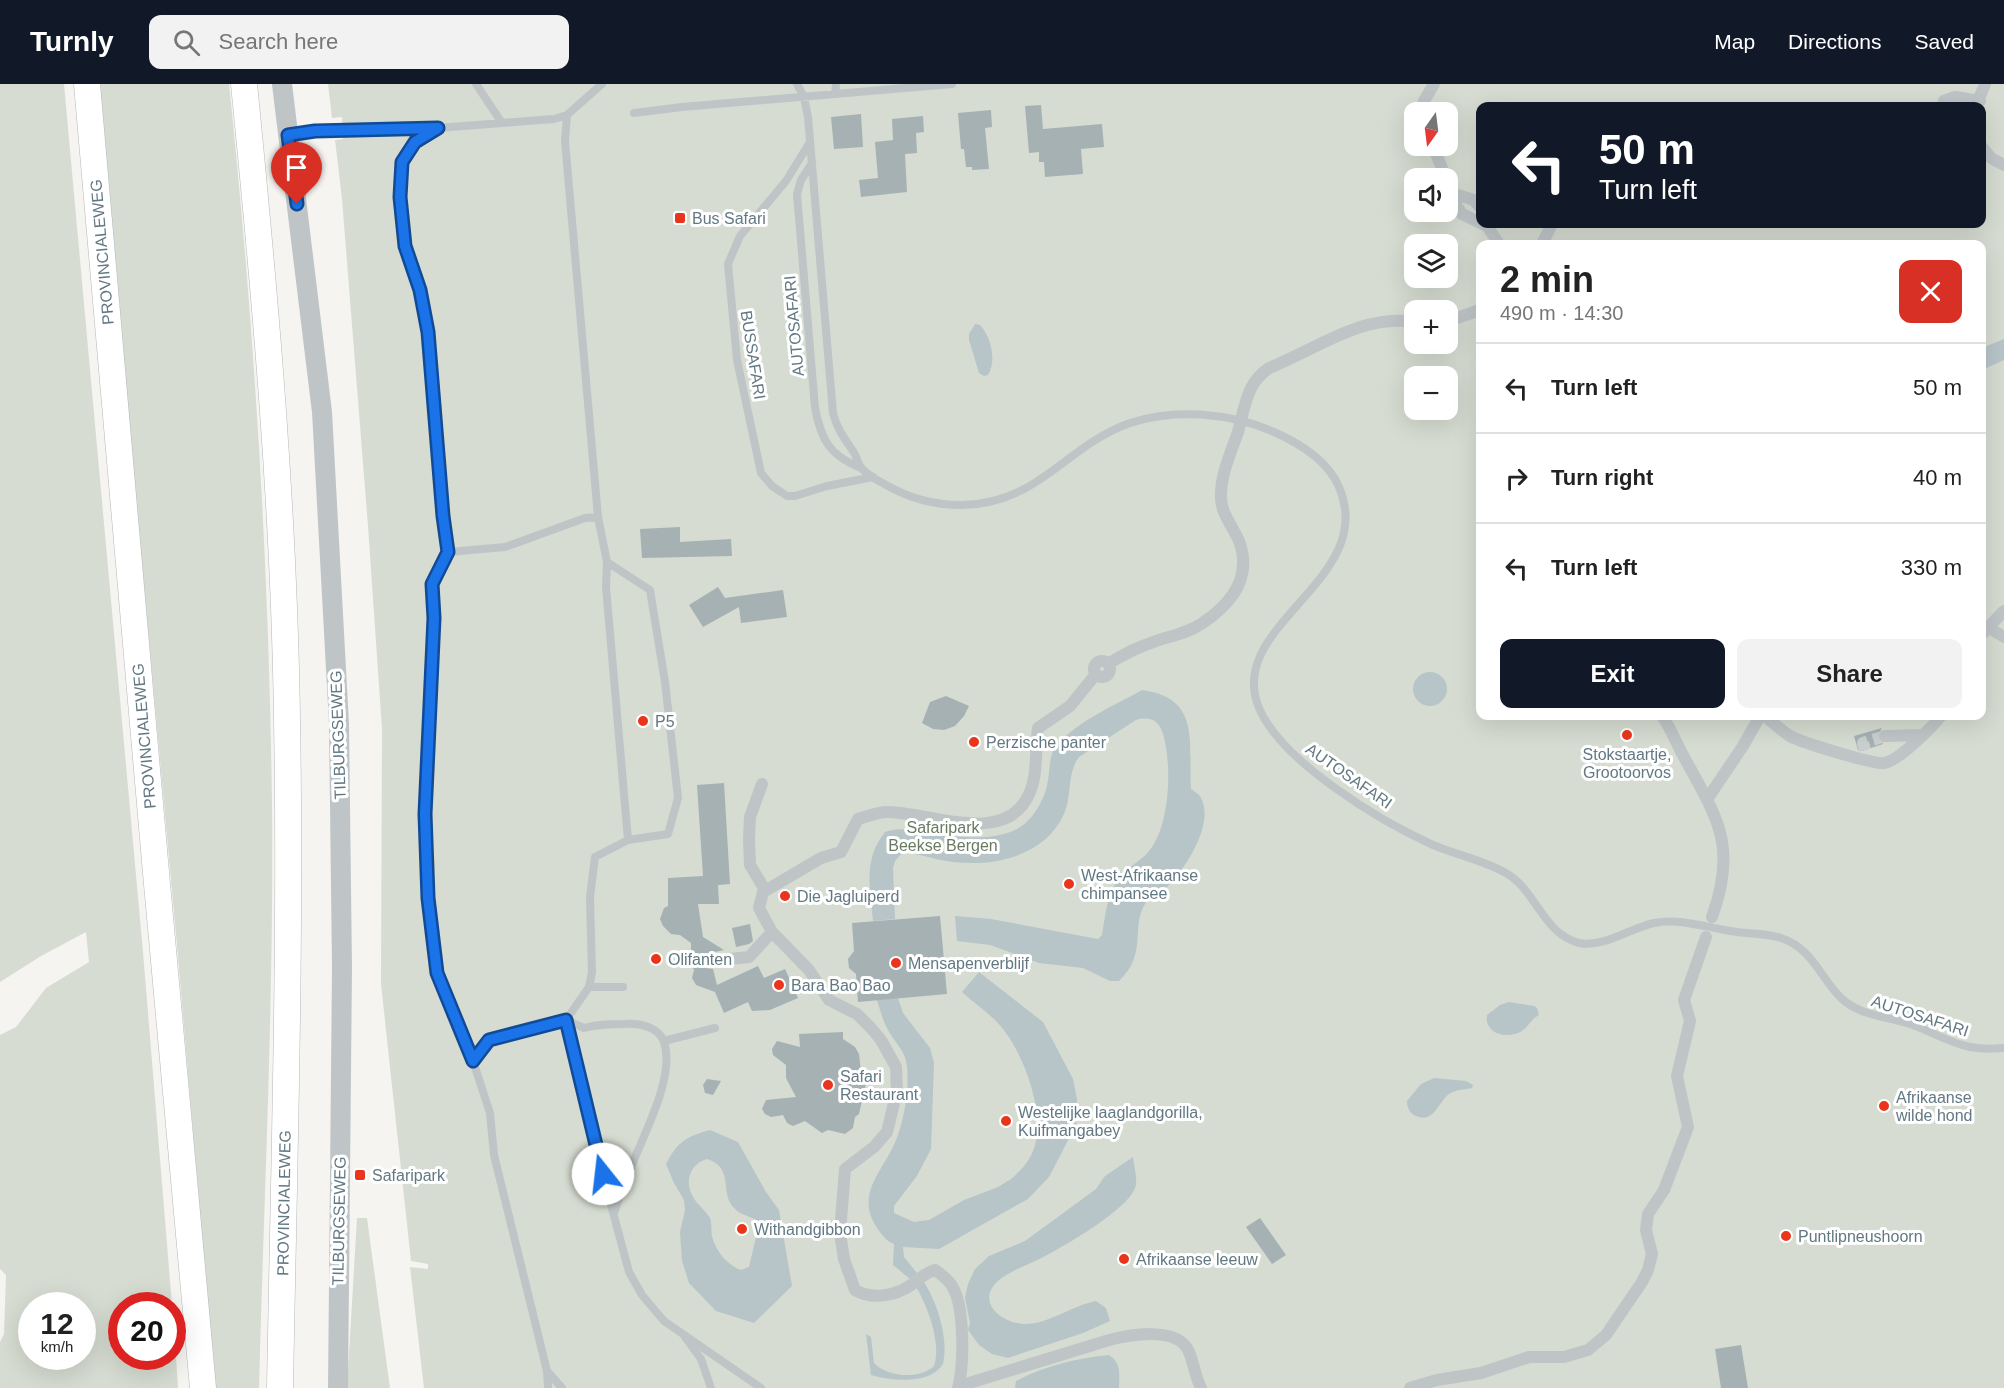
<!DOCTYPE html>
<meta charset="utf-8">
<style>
body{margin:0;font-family:Helvetica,sans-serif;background:#f2f2f2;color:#222;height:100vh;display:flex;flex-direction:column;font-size:22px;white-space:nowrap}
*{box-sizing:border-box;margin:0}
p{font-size:20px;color:#767676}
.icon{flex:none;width:33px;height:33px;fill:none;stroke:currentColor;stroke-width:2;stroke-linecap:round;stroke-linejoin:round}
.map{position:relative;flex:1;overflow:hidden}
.sheet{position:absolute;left:1476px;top:156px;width:510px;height:480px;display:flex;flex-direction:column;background:#fff;border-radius:12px;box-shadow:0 6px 24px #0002}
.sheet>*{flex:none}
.banner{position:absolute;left:1476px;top:18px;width:510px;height:126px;border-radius:12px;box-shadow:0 6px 24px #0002;background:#111827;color:#fff;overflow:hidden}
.needle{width:39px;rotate:194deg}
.buttons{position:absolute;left:1404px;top:18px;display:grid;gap:12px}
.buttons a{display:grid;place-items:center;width:54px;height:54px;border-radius:12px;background:#fff;box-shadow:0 6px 24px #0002;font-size:30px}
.speed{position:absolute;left:18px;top:1208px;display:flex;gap:12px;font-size:30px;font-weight:700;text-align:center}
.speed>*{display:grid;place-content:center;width:78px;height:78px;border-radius:50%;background:#fff;box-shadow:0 6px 24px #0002;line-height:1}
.speed small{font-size:15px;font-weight:400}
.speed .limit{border:9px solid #d22;background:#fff;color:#111}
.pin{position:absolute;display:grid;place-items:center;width:51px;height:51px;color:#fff;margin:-62px -26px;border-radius:50% 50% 50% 0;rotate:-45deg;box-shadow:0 0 6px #0007}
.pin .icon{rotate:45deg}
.me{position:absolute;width:66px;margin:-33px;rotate:344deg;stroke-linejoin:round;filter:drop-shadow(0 0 4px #0008)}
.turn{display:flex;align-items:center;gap:21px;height:126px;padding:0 24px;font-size:27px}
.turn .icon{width:78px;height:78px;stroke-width:2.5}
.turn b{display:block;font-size:42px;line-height:51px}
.round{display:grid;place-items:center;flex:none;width:63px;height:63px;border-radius:12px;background:#f2f2f2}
.headline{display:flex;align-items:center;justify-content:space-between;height:102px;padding:0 24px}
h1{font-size:36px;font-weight:700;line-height:45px}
.primary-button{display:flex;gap:12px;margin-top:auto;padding:12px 24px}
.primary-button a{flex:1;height:69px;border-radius:12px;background:#111827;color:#fff;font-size:24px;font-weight:700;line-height:69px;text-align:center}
.primary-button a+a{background:#f2f2f2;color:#222}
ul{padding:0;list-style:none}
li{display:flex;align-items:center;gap:18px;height:90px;padding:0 24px;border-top:2px solid #e0e0e0}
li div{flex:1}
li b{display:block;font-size:22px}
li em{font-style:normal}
header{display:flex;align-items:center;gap:36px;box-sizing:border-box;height:84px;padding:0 30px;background:#111827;color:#fff}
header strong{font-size:28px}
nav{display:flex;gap:33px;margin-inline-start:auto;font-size:21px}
.search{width:420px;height:54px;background:#f2f2f2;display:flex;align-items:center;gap:15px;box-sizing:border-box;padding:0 21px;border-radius:12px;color:#767676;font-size:22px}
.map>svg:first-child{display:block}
.green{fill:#d6dcd1;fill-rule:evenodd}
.water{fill:#b7c5c8;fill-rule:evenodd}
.building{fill:#a6b1b4}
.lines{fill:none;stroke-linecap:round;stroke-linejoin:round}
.pedestrian-tunnel{stroke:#c9cfcf;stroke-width:12;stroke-dasharray:12 6;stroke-linecap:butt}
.trunk-casing{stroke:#b4b9bb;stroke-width:27}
.service{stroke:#bfc5c7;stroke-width:8}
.pedestrian{stroke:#bfc5c7;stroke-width:12}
.tertiary{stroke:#bfc5c7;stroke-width:20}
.trunk{stroke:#fff;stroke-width:26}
.pedestrian-bridge{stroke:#bfc5c7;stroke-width:12}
.route-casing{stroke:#114b97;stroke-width:15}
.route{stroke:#1a73e8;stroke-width:10}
.poi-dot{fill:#ea351c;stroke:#fff;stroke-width:2}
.labels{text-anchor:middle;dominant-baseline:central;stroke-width:6;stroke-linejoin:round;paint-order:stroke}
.poi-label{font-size:16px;fill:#627883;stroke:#fff;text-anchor:start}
.street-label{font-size:16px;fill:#627883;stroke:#fff}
.park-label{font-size:16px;fill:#697a61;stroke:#fff}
</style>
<header>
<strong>Turnly</strong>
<div class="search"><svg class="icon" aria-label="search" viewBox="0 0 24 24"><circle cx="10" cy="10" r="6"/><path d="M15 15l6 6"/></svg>Search here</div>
<nav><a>Map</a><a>Directions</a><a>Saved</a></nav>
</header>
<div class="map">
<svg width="2004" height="1304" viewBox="0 0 2004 1304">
<rect width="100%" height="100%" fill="#f5f4f0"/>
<path class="green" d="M0,0H64L143,868L172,1221H122V1272H172L173,1227L178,1304H0V1258L4,1250L6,1191L0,1185V951L16,943L46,904L89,878L86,848L41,872L0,898ZM32,1221H82V1272H32Z
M98,0H229C254,239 269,479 272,720C274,915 264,1110 259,1304H215L177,861Z
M328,0H2004V1304H424L410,1183L428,1185V1180L411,1177L381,900L382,645L368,442L342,115L335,56L343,55L342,33L332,34ZM1480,22H1982V140H1480ZM1414,28H1448V62H1414ZM1414,94H1448V128H1414ZM1414,160H1448V194H1414ZM1480,160H1982V632H1480ZM1414,226H1448V260H1414ZM1414,292H1448V326H1414Z
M357,1134H367L390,1304H347Z"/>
<path class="water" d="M975,240L980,241C991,253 997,277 988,291L984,292L979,289L969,256V250Z
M2004,255V276L1982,286V264Z
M1413 605a17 17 0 1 1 34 0a17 17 0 1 1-34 0Z
M1142,606C1202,614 1188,659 1191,705C1194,707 1200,711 1201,714C1215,740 1185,786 1166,804C1161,808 1151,811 1147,817C1129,841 1149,869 1119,897H1110L1083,884L1039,879L990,861L957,857L955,832L991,835L1098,855L1102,851C1105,833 1107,810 1119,794C1128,782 1144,776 1152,763C1170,737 1172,680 1163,650C1159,636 1150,632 1136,636L1079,673C1067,688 1072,713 1064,730C1045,772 994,783 953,778C936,776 920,770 903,768L895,777L893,784L895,835L873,837C870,805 863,775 885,748C900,742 915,747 930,749C957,753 991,758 1017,745C1033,737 1046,713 1048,696C1050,685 1049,670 1057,661C1079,636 1114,622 1142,606Z
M979,888L1043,938L1073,995L1077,1015L1076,1041L1049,1093L1028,1115L939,1165L903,1163L904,1173L917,1189L910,1195L893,1181L894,1160C886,1157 882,1151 877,1144C853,1108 887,1084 898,1051C905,1030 909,1005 907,983C906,967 895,959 888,946C883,937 880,926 877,916L898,914L903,929L930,964L934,979L931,1065L917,1092L894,1122V1129L914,1138L929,1136L964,1116L998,1103L1011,1095C1023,1085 1033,1073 1036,1057C1043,1025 1024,971 1003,945C992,931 975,920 962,908Z
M1509,918L1534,922L1537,924L1539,931C1531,935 1529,942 1522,947C1508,956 1484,950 1487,931L1500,921Z
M1434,994L1466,997L1473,1001L1472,1004C1465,1006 1456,1005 1449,1010C1439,1017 1434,1040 1416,1032C1410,1030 1407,1024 1407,1017L1421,1000Z
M710,1046L738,1058L766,1108L779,1126L792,1202L754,1239L716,1227L689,1199L682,1177L680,1148L685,1126L684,1116L674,1099L666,1080C678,1057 686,1053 710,1046ZM707,1075C735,1084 719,1109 734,1124C742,1133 756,1132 763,1142L762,1147L756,1153L749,1183L741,1186C727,1181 715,1166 712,1152C711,1146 712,1139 710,1134C706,1127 699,1122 695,1116C683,1100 689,1080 707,1075Z
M1133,1073C1134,1081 1137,1093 1136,1101C1132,1123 1068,1160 1047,1171C1032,1180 1012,1185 998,1197C975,1218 1002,1240 1026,1240C1048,1240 1074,1221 1096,1217L1106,1224L1110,1237L1083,1249L1008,1274L992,1270L979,1261L968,1246L970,1239L965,1214L968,1200L975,1185L989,1172L1025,1157L1096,1105L1105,1092Z
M922,1195C937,1217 949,1254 943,1280C930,1301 891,1297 871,1291L866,1250L871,1253L874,1279C887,1293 919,1296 934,1282C942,1259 927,1221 915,1201Z
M1109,1271C1122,1279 1119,1291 1119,1304H1015L1016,1297C1044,1282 1078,1274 1109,1271Z"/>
<path class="building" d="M1041,21L1043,45L1102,40L1104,63L1081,65L1083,90L1045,93L1044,78H1039V68L1029,69L1025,22Z
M991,26L992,43L985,44L989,85L972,86V83H966L964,65H961L958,29Z
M861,30L863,63L834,65L831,33Z
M923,32L924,48L916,49L917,69L905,70L907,108L861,113L859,96L878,94L875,58L893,56L892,35Z
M680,443V458L731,455L732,472L642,474L640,445Z
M718,503L725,514L783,506L787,533L741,539L739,523L703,543L689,521Z
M946,612L969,622L964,632L955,642L944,646L933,645L922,639L930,618Z
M1882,644L1877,653L1883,660L1862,667L1858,666L1854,652Z
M724,699L730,800L718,801L719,820H698L703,853L724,866L706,870L702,878L706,884L713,885L717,901L758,882L764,894L785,885L798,914L770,926L752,927L748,918L724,929L715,908L696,901L692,894L694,886L691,880L695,872L691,866V859L680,851L671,850L663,842L660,835L664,824L668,822V794L703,792L697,701Z
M940,832L947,910L858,918L856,890L849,884L848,875L854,867L852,839Z
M750,840L753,857L749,860L736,863L732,844Z
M843,948V955L855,963L859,970L861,987L867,995L859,1030L855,1033L853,1044L845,1050L828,1046L822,1049L805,1037L793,1042L787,1039L783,1031L771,1033L765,1030L762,1025L766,1016L796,1013L786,994V981L773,971L772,965L777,957L800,963L799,950Z
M707,995L721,997L713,1011L705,1009L703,1001Z
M1260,1134L1286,1171L1272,1180L1246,1143Z
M1741,1261L1748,1304H1721L1715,1265Z"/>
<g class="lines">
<path class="pedestrian-tunnel" d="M1865,666L1863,659L1885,652"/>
<defs>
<path id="trunk" d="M87,0L157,800L203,1304
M244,0C265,211 284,423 287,635C291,858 284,1081 280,1304"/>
</defs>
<use href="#trunk" class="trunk-casing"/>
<path class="service" d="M476,0L502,39L554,35L567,31L602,0
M797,0L804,13L808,33L833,329C837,345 844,354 853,367C856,371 857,377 860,382C866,391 879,397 888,402C935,428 990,428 1036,398C1069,377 1091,353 1130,339C1175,324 1232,329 1274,348C1299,359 1328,377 1339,403C1379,496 1224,541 1259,624C1282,678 1380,737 1433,761C1457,771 1483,776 1506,789C1536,806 1543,850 1579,859C1604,864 1630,844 1654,839C1681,834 1704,843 1730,847C1747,850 1765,849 1781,854C1812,864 1820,893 1841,914C1861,933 1889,932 1913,941C1932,948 1950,959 1970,963C1981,965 1993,965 2004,964
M835,10L836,0
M634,29L682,23L952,0
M567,31L565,57L598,433L607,478L650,506L665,598L678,714L668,750L628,756L595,773L590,813L592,888L589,903L566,936L592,1050L629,1188L642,1211L664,1237L761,1304
M290,50L315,47L437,44
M810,58L786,97L740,152L728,180L737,276L761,389L772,402L787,412H795L827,402L873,393
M812,79L801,96L797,110L815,324C821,356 830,372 861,384
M449,468L443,432L428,248L420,206L405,162L400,113L402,78L415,58L438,44L502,39
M607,478L606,503L628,756
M589,903H623
M664,957L715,944
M473,977L490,956L566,936L584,944C598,940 611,940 625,940C640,939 659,943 664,958C676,993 642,1053 630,1086C624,1100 619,1115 614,1129
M685,1253L701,1275L711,1304
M547,1287L548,1304
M562,1304L547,1287L494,1071L490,1029L473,977L436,886L428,814L425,730L434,534L432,500L449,468L505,463L585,434L598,433"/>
<path class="pedestrian" d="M1944,22V17L1955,13L1980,17
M1976,22L1985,0
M1421,28L1424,17L1434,0
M1433,62L1446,94
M1982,63L1991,74L2004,81
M1448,99L1455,120L1462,130L1487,142L1499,160
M1451,109L1474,116L1480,123
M1542,160L1552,140
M1448,237L1480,226
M1243,328C1248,309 1252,296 1269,284C1315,266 1363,229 1414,238
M1988,543L2004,553
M1982,550L2004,527
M1094 585a8 8 0 1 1 16 0a8 8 0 1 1-16 0Z
M1108,580C1125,569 1143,561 1162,555C1176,551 1189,548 1201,540C1230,521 1253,494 1239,457C1233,443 1221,429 1221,414C1220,392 1231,368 1238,348
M1662,632C1671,644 1676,659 1684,673C1717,734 1738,761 1712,833
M1765,632C1773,639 1781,646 1790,652C1800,658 1875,681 1884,679C1900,676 1931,644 1941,632
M1885,652L1921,651
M762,700L750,733L749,755L750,781L765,806
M1708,714L1743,662L1760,632
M772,848L809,886L829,916L857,930L871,944L881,956L896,983L897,1007L887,1048L874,1063L845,1085L840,1149L844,1175L855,1206C872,1216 895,1212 911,1201C920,1195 924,1189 935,1186C942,1191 948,1195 952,1202C965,1222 964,1282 958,1304
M710,877L749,873L772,848L759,824L763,808L821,774L841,768L858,735C867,732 877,729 885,728C929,727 1007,765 1030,708C1038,690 1035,664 1038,644L1070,622L1096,590
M961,1304L966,1300L1106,1257C1127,1251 1178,1241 1189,1268C1194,1280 1195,1292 1201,1304
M1410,1304L1437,1296L1481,1289L1529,1273H1564L1588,1266L1606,1251L1642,1198L1648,1186L1652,1170L1646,1146L1648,1130L1664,1106L1688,1043L1677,992L1690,937L1684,916L1706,853"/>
<path class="tertiary" d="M282,0L322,328L339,640L342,884L338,1304"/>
<use href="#trunk" class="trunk"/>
<path class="pedestrian-bridge" d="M1238,348L1243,328"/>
</g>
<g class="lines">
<defs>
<path id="route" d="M297,120L288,51L315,47L438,44L415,58L402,78L400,113L405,162L420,206L428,248L443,432L448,468L432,500L434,534L425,730L428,814L437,889L473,977L489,956L566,936L603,1090"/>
</defs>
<use href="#route" class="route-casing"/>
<use href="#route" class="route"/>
</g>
<g class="poi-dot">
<rect x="674" y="128" width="12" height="12" rx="3"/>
<circle cx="643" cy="637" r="6"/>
<circle cx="1627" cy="651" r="6"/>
<circle cx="974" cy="658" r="6"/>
<circle cx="1069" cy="800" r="6"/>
<circle cx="785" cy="812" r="6"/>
<circle cx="656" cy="875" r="6"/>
<circle cx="896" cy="879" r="6"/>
<circle cx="779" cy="901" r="6"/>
<circle cx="828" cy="1001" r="6"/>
<circle cx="1884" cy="1022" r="6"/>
<circle cx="1006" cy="1037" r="6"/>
<rect x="354" y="1085" width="12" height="12" rx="3"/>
<circle cx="742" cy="1145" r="6"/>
<circle cx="1786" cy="1152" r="6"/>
<circle cx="1124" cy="1175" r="6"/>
</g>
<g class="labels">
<g class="poi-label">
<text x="692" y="134">Bus Safari</text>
<text x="655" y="637">P5</text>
<text x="986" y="658">Perzische panter</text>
<text x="1627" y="670" text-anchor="middle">Stokstaartje,<tspan x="1627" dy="18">Grootoorvos</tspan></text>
<text x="1081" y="791">West-Afrikaanse<tspan x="1081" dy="18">chimpansee</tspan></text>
<text x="797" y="812">Die Jagluiperd</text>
<text x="668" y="875">Olifanten</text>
<text x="908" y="879">Mensapenverblijf</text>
<text x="791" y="901">Bara Bao Bao</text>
<text x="840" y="992">Safari<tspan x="840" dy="18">Restaurant</tspan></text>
<text x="1896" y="1013">Afrikaanse<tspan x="1896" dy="18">wilde hond</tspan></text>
<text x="1018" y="1028">Westelijke laaglandgorilla,<tspan x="1018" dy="18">Kuifmangabey</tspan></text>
<text x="372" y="1091">Safaripark</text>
<text x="754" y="1145">Withandgibbon</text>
<text x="1798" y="1152">Puntlipneushoorn</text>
<text x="1136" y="1175">Afrikaanse leeuw</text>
</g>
<g class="street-label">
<text transform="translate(102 168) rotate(-95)">PROVINCIALEWEG</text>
<text transform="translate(794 242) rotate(-95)">AUTOSAFARI</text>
<text transform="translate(753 271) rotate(81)">BUSSAFARI</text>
<text transform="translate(338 651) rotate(-92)">TILBURGSEWEG</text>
<text transform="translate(144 652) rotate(-95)">PROVINCIALEWEG</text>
<text transform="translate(1349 692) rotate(35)">AUTOSAFARI</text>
<text transform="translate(1920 932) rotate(18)">AUTOSAFARI</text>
<text transform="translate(284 1119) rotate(-89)">PROVINCIALEWEG</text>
<text transform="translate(339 1137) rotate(-89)">TILBURGSEWEG</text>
</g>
<g class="park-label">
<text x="943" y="743">Safaripark<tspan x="943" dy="18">Beekse Bergen</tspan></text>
</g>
</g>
</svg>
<div class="buttons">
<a><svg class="needle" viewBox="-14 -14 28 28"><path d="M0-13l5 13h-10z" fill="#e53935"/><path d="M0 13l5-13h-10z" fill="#767676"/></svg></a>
<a><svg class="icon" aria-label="sound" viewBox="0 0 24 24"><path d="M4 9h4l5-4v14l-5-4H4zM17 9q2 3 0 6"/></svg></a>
<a><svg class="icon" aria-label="layers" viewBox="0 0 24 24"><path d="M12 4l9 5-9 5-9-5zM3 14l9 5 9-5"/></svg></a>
<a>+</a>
<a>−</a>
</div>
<div class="speed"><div>12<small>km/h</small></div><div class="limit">20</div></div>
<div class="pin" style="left:297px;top:120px;background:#d93025"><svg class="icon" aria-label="arrive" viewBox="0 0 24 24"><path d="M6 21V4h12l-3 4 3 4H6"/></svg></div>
<svg class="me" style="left:603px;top:1090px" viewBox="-20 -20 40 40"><circle r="19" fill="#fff"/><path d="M0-13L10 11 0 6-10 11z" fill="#1a73e8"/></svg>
<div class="banner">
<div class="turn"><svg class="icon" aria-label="left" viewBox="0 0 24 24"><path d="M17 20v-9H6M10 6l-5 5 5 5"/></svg><div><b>50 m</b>Turn left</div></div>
</div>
<section class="sheet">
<div class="headline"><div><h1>2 min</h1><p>490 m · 14:30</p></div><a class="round" style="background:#d93025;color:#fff"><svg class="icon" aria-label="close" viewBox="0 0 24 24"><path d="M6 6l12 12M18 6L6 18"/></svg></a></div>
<ul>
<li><svg class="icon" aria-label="left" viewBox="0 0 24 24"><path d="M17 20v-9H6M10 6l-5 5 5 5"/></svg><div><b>Turn left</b></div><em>50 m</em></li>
<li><svg class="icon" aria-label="right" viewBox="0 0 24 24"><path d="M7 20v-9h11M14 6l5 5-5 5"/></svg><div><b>Turn right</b></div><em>40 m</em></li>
<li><svg class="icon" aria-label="left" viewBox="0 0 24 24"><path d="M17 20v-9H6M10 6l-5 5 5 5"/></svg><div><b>Turn left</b></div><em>330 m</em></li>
</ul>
<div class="primary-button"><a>Exit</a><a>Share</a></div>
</section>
</div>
